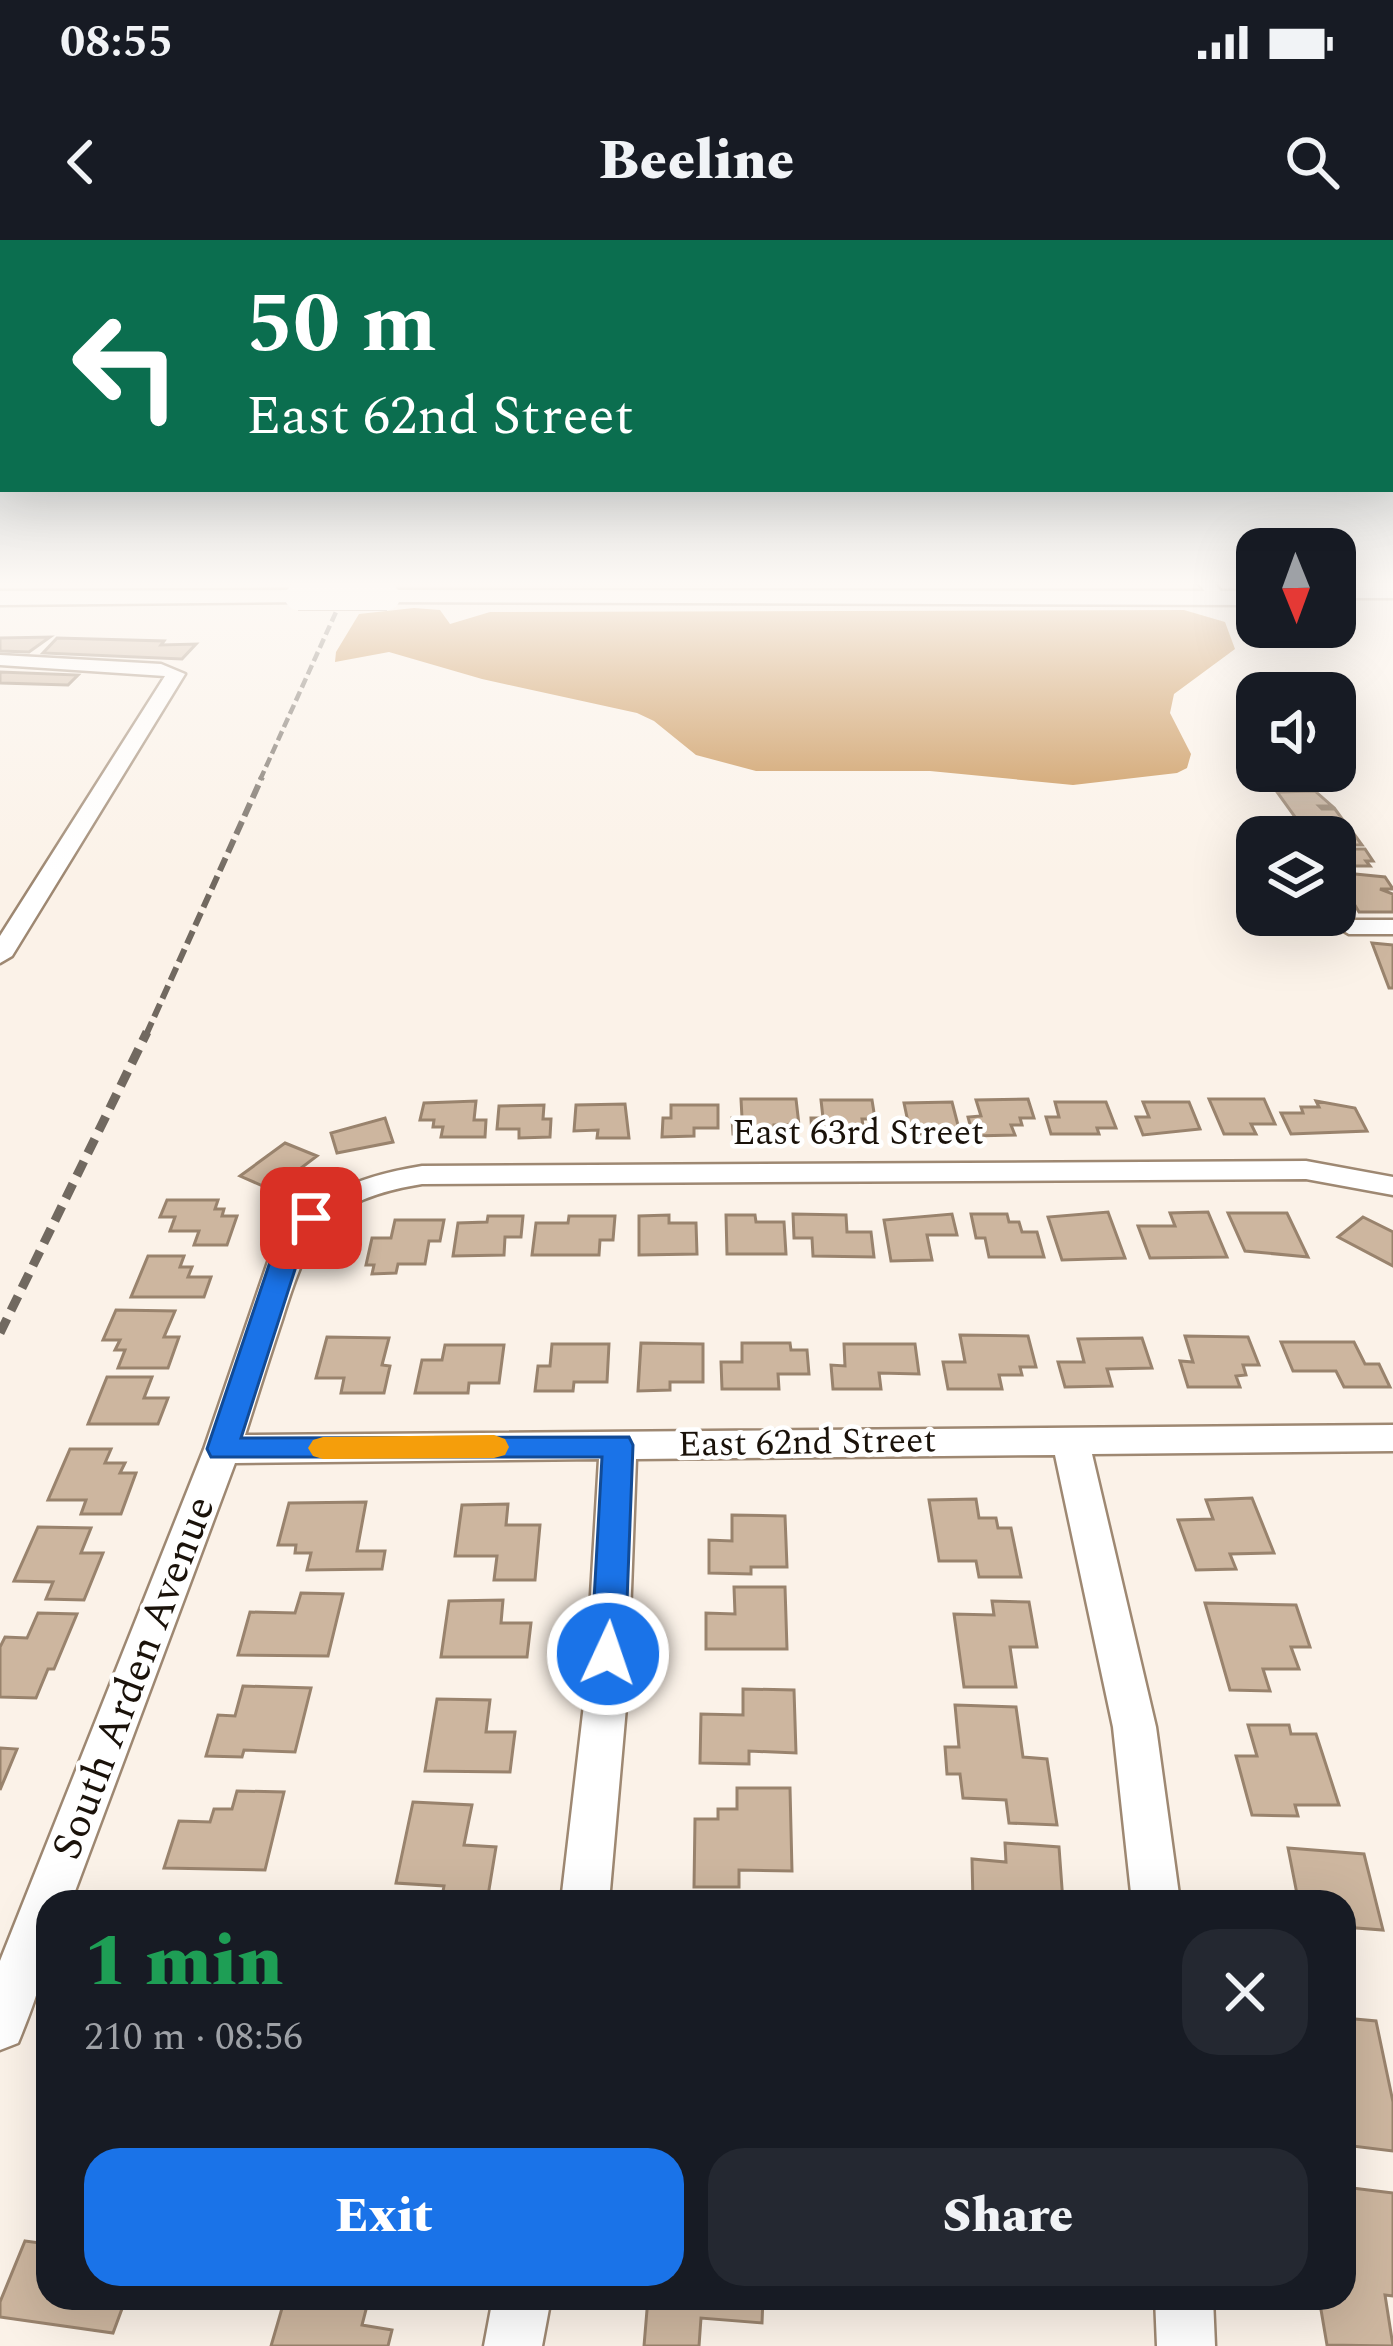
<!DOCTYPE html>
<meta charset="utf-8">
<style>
body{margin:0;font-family:Spectral,serif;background:#242831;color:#f1f3f6;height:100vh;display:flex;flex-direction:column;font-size:45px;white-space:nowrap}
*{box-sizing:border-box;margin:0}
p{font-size:39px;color:#9ea1a6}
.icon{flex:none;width:66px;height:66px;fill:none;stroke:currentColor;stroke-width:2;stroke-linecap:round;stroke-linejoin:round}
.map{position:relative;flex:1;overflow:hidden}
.drawer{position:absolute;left:36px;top:1650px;width:1320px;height:420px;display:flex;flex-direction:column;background:#171b24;border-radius:36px;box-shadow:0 12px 48px #0002}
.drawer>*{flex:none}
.hud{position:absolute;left:0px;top:0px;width:1395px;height:252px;box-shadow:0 12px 48px #0002;background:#0b6e4f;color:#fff;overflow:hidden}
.needle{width:78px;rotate:179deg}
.fabs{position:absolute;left:1236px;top:288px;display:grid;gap:24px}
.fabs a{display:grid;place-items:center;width:120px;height:120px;border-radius:24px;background:#171b24;box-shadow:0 12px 48px #0002;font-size:60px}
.pin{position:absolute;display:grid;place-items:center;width:102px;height:102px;color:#fff;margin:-51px;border-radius:24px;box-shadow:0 6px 18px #0006}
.me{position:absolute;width:132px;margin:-66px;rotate:3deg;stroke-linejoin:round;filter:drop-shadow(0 0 9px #0008)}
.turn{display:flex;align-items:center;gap:42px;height:252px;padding:0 48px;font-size:54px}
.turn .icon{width:156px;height:156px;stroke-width:2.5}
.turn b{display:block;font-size:84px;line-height:102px}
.round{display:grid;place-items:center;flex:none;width:126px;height:126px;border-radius:36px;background:#242831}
.headline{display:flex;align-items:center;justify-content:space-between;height:204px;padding:0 48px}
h1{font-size:72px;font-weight:800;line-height:90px;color:#1e9e55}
.cta{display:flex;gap:24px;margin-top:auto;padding:24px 48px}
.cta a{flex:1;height:138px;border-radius:36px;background:#1a73e8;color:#fff;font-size:48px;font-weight:800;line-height:138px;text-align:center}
.cta a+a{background:#242831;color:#f1f3f6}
.status{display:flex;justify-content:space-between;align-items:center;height:84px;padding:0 60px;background:#171b24;direction:ltr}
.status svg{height:33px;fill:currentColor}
header{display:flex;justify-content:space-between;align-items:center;height:156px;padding:0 48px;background:#171b24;font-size:54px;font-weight:800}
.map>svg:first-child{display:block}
.built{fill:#fbe3cb}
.water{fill:#c48b48}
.building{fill:#cdb69f;stroke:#99836d;stroke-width:3}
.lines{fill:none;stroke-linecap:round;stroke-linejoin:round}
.street-casing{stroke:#9e8872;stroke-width:5}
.secondary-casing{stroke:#9e8872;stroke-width:5}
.street{fill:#fff;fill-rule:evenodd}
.secondary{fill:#fff;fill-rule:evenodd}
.rail-far2{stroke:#716960;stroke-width:4.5;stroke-dasharray:10 4.5;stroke-linecap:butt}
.rail-far1{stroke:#716960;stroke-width:6;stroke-dasharray:14 6;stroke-linecap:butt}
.rail{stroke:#716960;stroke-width:9;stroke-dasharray:16 9;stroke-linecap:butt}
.secondary-bridge-casing{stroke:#9e8872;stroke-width:28;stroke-linecap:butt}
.secondary-bridge{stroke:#fff;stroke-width:26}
.route{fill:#1a73e8;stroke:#114b97;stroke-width:3}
.slow{fill:#f59e0b}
.labels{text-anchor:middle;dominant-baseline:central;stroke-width:9;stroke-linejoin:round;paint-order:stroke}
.street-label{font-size:36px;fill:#1a120a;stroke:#fff}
.near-street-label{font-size:42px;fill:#1a120a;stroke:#fff}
</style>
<div class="status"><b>08:55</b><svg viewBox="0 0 49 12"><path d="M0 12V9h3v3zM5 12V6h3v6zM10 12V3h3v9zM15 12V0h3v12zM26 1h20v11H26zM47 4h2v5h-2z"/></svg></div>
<header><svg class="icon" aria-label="back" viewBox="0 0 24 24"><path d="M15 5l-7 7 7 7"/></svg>Beeline<svg class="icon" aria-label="search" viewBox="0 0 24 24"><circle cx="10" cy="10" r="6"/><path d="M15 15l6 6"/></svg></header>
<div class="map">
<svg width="1393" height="2106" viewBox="0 0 1393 2106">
<rect width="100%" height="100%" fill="#fbf2e8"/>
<path class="built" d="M370,341H1182L1185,345L367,347Z"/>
<path class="water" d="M414,368L440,370L450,384L490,372L1184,370L1225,382L1235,409L1174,454L1170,473L1191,514L1187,528L1177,533L1073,545L930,531H756L696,515L654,481L637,473L482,439L389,412L335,422L336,412L359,374Z"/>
<path class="building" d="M50,397L29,412L0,411V398Z
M57,398L164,401L161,405L196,404L182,419L43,413Z
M0,432L78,435L68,445L0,443Z
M1315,551L1332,566H1319L1322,569H1335L1343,580L1300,584L1277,552Z
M1304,590L1354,594L1362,605H1348L1351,609H1365L1373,621H1366L1370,626H1335V597H1308Z
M1335,632L1385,637L1393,649H1380L1393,654V672H1359Z
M1372,703L1393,705V748H1389Z
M741,859H796L799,885H774V894H733L732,878H742Z
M1028,859L1034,878H1020L1022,885H1011L1015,895L973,896L968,877L981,876L976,860Z
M1209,859H1264L1275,884H1251L1256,894H1224Z
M821,860H872L875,879H862L863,886H855L856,897H812L811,878H823Z
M476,861L474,880H486L485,897H441L443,887H433L434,880H420L424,863Z
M1316,861L1355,868L1367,891L1291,894L1281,873H1303L1301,867H1319Z
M952,862L959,889L904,896L901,882H908L904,863Z
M1055,862H1106L1116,888H1097L1099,894H1051L1046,877H1059Z
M1143,862H1189L1200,889L1143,895L1136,877H1149Z
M625,864L629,898H597L598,890L574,891L576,865Z
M544,865L543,879H551L550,897L519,898V889H497L499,866Z
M671,865H718V888H694V896L662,897L663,878H671Z
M385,878L393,902L337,913L331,893Z
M285,903L317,916L272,950L240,936Z
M167,960H218L215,969H224L222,976H237L227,1005H194L199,991H170L175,977H160Z
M1108,972L1125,1018L1062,1020L1048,977Z
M1208,972L1227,1017L1150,1018L1138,986H1175L1170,973Z
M1228,973H1287L1308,1017L1245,1011Z
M793,974L846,975L847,992H871L874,1017L813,1016L812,998H794Z
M952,974L957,995H927L932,1020L891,1021L884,980Z
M971,974H1007L1009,982H1019L1022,992H1037L1044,1017H989L985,998H976Z
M669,975V983H696L697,1014L639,1015V976Z
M726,975H755L756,982H784L786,1014H727Z
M488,976H523L521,997H505L504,1015L453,1016L458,983L487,982Z
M569,976H615L613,1000H600L599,1015H532L536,983H568Z
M1363,977L1393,992V1026L1338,997Z
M395,980H444L440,1001H429L425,1024H398L396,1033L372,1034L374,1025H366L372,998H391Z
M148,1016H184L180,1027H192L188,1037H211L204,1057H131Z
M116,1070L175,1071L164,1097H179L168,1128H118L125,1110H115L120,1100H103Z
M960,1095L1028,1096L1036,1127H1020L1022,1135H999L1002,1149H948L943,1122H965Z
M1185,1096L1248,1097L1259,1125H1243L1246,1135L1236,1136L1240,1147H1188L1180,1121L1193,1122Z
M327,1097L389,1098L382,1125L390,1126L384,1153H341L344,1138H316Z
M1142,1098L1152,1128L1107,1129L1112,1146L1065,1147L1058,1122H1084L1078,1099Z
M1281,1102H1354L1365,1124H1379L1390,1147H1344L1336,1131H1293Z
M641,1103L703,1104V1142H670V1150L638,1151Z
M742,1103H790L791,1110H807L809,1134H778L779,1149H722L721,1122H742Z
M552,1104H609L607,1142H574L573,1151H535L538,1126H550Z
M844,1104H915L919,1134L879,1133L881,1149H833L831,1125L845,1126Z
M445,1105H504L499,1143H469L468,1153H415L422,1120H442Z
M107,1137H152L144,1158H168L158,1184H88Z
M70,1209H111L105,1223H125L120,1233H136L121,1274H81L86,1260H48Z
M1252,1258L1274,1313L1230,1314L1236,1329L1196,1330L1178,1280L1213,1279L1206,1260Z
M976,1259L979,1278H996L998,1288H1011L1021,1337H979L976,1321H939L929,1260Z
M366,1262L357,1311H385L382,1329L307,1330L311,1313H295L296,1305H278L289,1263Z
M508,1264L506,1285H540L535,1340H494L497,1316H455L462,1265Z
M732,1275L785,1276L787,1327H751V1334L709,1333V1300L732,1301Z
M38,1287L91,1288L81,1313H103L84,1360L46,1359L53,1342L14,1341Z
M734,1347H785L787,1409H706V1373L735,1374Z
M301,1353L343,1354L328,1416L238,1415L250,1372L295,1373Z
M503,1360L501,1383H531L527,1417H441L449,1361Z
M992,1361L1029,1362L1037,1407H1010L1016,1447H964L954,1374L994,1375Z
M1205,1363L1296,1365L1310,1407H1291L1299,1429H1263L1270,1451L1230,1450Z
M38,1373L77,1374L54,1429H48L36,1458L0,1457V1407L5,1397L27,1398Z
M243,1446L311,1448L295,1512L244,1510L242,1517L206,1516L218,1475L235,1476Z
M743,1449L794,1450L796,1513L749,1511V1524L700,1523L701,1474L743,1475Z
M437,1459L490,1460L486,1492H515L510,1532L425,1531Z
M955,1465L1016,1467L1023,1517L1047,1519L1057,1585L1009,1583L1006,1560L963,1558L960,1534H947L945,1507H959Z
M1248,1485H1289L1291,1494H1316L1339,1565H1295L1298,1576L1252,1575L1236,1516H1257Z
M0,1508L17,1509L0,1550Z
M737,1548H790L792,1631L739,1630V1647H694L695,1579H718V1569H737Z
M237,1551L284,1552L265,1630L164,1628L179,1581L210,1582L214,1569H232Z
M413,1562L472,1565L464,1605L496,1607L487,1662H441L444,1646L396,1643Z
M1005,1603L1059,1607L1063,1662H973L972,1619L1006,1622Z
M1288,1608L1364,1614L1383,1690L1344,1687V1662H1275L1273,1652L1297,1654Z
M1344,1778L1376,1781L1393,1862V1911L1344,1905Z
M1344,1947L1393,1953V2056L1385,2055L1393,2106L1327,2105L1319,2058H1344Z
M25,2001L48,2004V2058H126L113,2093L0,2077V2062Z
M285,2058H369L362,2085L392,2090L388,2106H271Z
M648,2058H763L762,2083L701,2078L699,2106H644Z"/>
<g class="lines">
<defs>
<path id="street" d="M1197,341H1213L1226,358L1212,361Z
M0,415L161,424L185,434L12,716L0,723V696L165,436L0,425Z
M1393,680V694H1349L1337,687L1349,680Z
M1306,921L1393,937V955L1306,939L422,944C325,960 309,993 282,1080C269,1119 257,1157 245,1195L1393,1185V1211L1092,1214L1156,1487L1180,1662H1132L1113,1487L1055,1215L636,1219L627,1456L609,1662H561L585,1456L599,1219L235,1223L71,1662H48C48,1724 42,1745 18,1803L0,1810V1721L204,1209L270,1016C306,956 355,937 422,926Z
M493,2058H551L542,2106H484Z
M1155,2058H1213L1215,2106H1157Z"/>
<path id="secondary" d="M1335,344H1393V358H1335Z
M298,350L306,352V362L0,365V351Z
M387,350L1257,351V365L379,362V352Z"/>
</defs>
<use href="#street" class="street-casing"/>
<use href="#secondary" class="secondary-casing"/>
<use href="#street" class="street"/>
<use href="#secondary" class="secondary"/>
<path class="rail-far2" d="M260,540L350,341"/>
<path class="rail-far1" d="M146,795L262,537"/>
<path class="rail" d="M0,1093L147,792"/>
<defs>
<path id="secondary-bridge" d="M298,357H387"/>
</defs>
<use href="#secondary-bridge" class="secondary-bridge-casing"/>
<use href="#secondary-bridge" class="secondary-bridge"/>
</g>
<linearGradient id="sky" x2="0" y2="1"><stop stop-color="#99a4a8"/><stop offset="0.54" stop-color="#fdf9f5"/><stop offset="1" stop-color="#fdf9f5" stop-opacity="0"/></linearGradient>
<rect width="1393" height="636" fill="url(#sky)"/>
<path class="route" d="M311,970L324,978L299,1017L241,1198L629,1197L633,1205L625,1414L620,1425L608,1429L596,1425L591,1414L602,1217H211L207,1209L272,1016L302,973Z"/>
<path class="slow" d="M494,1195L505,1199L509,1207L505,1215L494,1218L323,1219L313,1216L308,1208L313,1200L323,1197Z"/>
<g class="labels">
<g class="street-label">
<text x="858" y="893">East 63rd Street</text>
<text transform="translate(807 1203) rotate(-1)">East 62nd Street</text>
</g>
<g class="near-street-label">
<text transform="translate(134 1438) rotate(-69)">South Arden Avenue</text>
</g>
</g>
</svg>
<div class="fabs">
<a><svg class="needle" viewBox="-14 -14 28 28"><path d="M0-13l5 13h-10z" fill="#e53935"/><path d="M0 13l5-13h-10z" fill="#9ea1a6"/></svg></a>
<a><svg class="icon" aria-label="sound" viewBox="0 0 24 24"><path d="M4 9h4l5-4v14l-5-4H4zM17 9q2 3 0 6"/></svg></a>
<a><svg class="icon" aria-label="layers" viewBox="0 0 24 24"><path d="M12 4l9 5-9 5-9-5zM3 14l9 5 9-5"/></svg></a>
</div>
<div class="pin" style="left:311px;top:978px;background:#d93025"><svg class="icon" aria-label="arrive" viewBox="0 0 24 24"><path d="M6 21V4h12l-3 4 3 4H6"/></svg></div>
<svg class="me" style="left:608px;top:1414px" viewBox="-20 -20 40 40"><circle r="17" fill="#1a73e8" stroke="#fff" stroke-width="3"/><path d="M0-11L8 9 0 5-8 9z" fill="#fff"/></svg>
<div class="hud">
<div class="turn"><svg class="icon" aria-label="left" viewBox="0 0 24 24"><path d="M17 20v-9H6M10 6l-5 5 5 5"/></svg><div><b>50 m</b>East 62nd Street</div></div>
</div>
<section class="drawer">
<div class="headline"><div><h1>1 min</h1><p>210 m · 08:56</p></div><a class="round"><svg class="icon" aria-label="close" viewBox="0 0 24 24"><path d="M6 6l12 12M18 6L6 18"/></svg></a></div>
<div class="cta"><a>Exit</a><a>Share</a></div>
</section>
</div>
